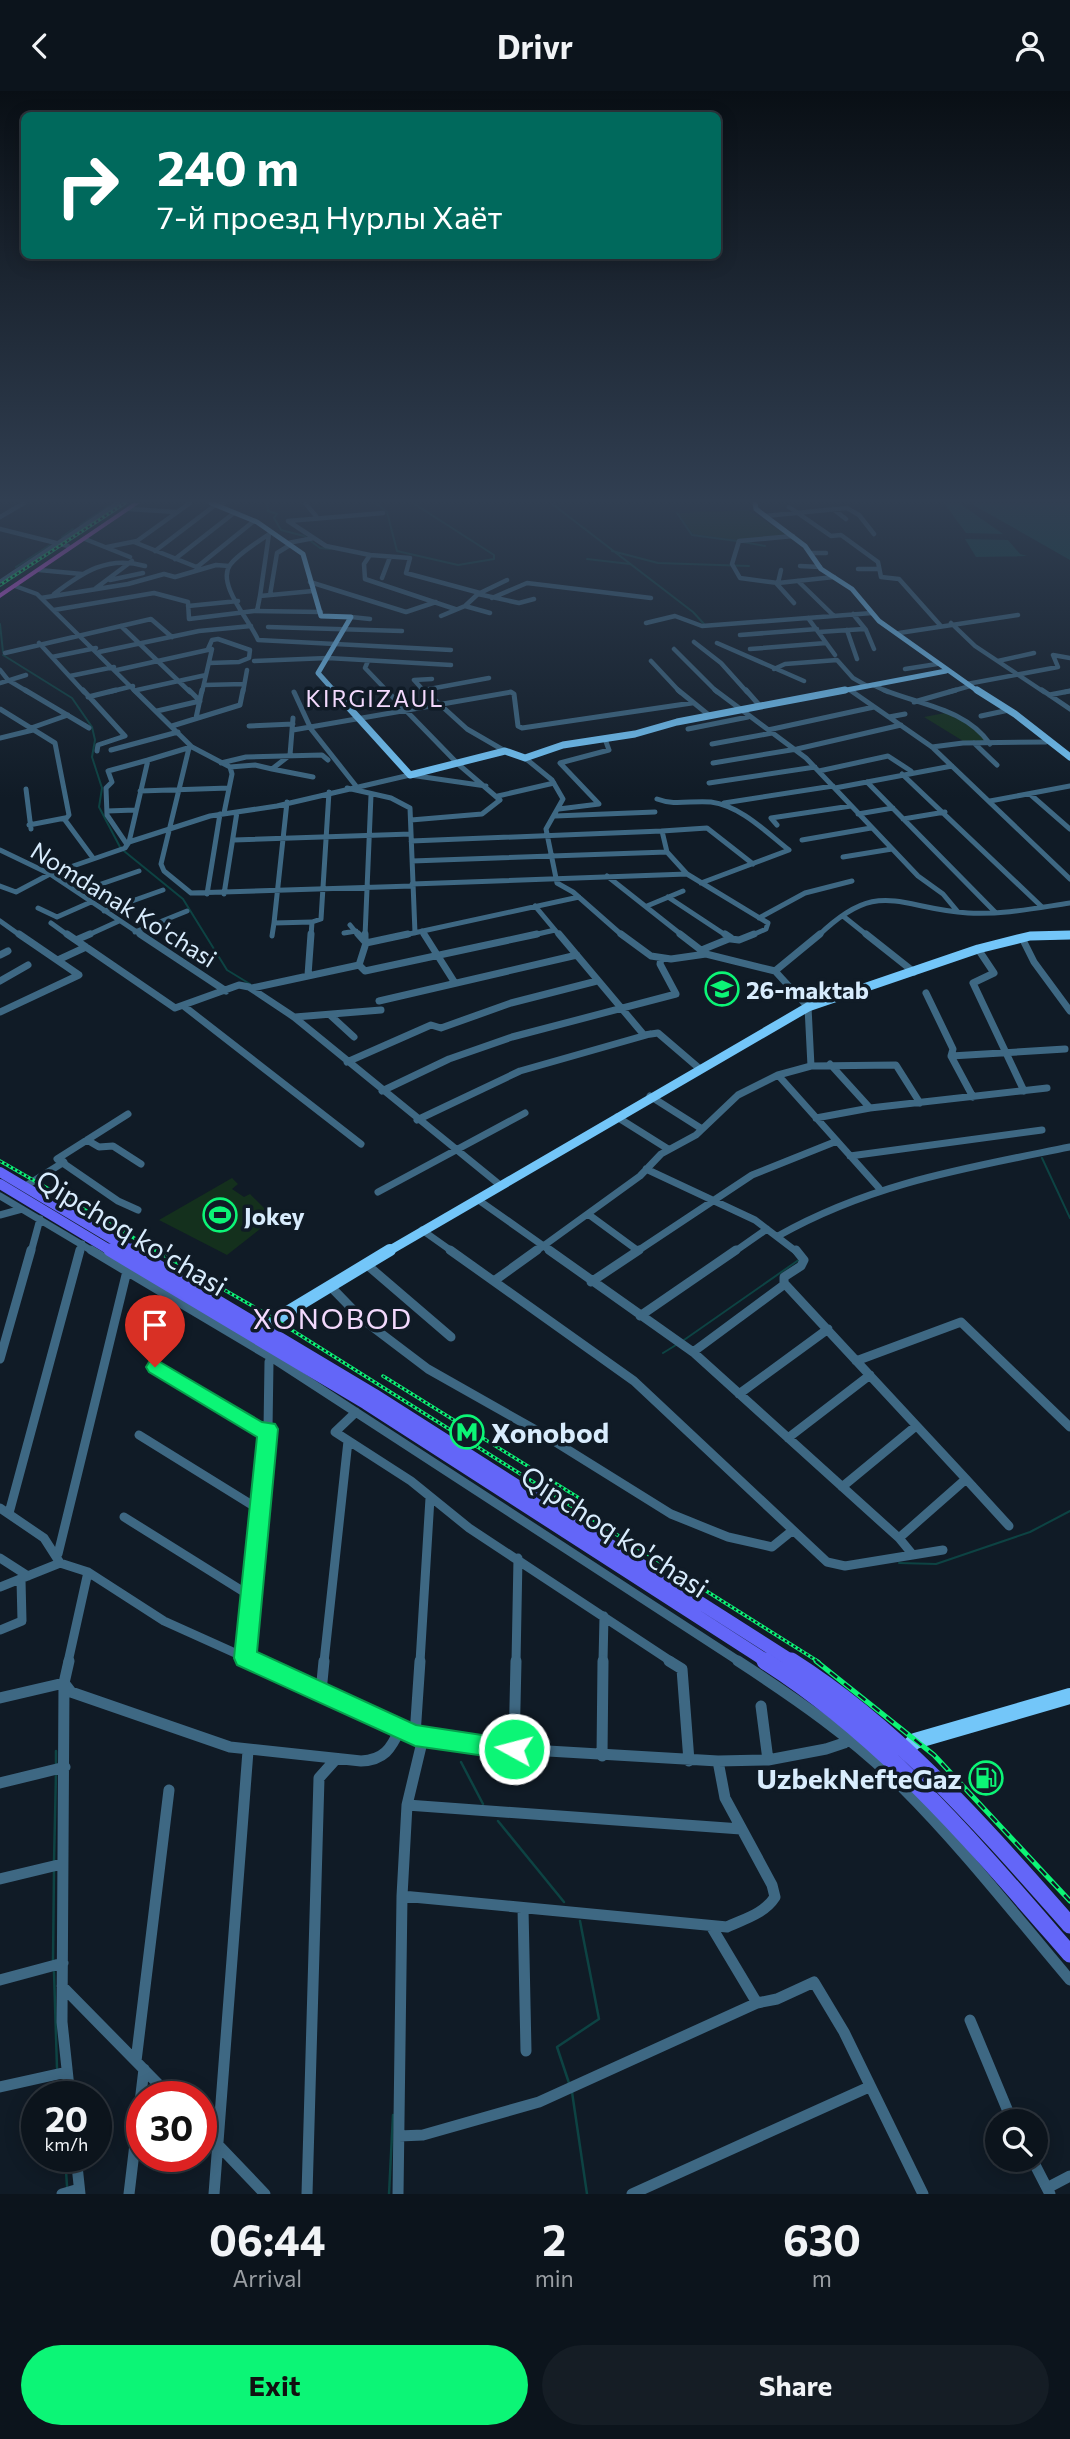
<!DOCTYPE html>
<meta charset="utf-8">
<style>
body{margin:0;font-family:Commissioner,sans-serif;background:#151d25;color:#f1f3f6;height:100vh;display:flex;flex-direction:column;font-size:26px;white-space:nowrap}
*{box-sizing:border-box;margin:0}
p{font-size:23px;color:#9a9ea3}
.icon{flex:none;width:38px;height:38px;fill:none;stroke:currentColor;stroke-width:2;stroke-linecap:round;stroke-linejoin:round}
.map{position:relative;height:2103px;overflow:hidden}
.details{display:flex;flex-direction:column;background:#0c141c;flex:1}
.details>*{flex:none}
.guide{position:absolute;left:21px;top:21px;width:700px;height:147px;border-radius:10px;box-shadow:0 4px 18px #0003,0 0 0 2px #2c333b;background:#00695c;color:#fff;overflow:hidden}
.buttons{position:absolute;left:985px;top:2018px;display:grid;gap:14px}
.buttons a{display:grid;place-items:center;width:63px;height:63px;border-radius:50%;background:#0c141c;box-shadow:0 4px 18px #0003,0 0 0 2px #2c333b;font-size:35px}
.speed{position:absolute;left:21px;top:1990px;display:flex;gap:14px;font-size:35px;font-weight:700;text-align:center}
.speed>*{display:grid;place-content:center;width:91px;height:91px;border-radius:50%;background:#0c141c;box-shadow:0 4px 18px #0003,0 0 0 2px #2c333b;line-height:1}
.speed small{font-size:18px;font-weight:400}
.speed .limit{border:10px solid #d22;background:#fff;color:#111}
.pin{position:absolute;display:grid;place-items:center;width:60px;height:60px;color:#fff;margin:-72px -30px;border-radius:50% 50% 50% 0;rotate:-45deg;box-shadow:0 0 7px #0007}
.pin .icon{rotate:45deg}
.me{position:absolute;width:77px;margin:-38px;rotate:277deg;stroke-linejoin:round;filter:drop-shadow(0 0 5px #0008)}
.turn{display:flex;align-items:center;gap:24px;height:147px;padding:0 21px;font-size:32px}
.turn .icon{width:91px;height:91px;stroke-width:2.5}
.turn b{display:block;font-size:49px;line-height:60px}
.eta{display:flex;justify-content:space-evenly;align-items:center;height:119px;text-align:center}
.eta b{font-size:42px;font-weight:700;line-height:49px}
.button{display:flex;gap:14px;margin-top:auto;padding:14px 21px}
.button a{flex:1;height:80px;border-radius:42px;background:#0cf576;color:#111;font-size:28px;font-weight:700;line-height:80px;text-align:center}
.button a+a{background:#151d25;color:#f1f3f6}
header{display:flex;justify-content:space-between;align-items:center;height:91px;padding:0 21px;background:#0c141c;font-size:32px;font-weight:700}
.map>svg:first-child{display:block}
.green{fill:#14301d}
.water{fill:#0d4343}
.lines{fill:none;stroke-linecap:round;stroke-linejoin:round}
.stream-far1{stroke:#0d4343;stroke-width:2}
.stream{stroke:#0d4343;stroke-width:2.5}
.street-far4{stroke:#3e6883;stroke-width:4.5}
.street-far3{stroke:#3e6883;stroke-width:5}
.street-far2{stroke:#3e6883;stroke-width:7}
.street-far1{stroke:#3e6883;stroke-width:9}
.street{stroke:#3e6883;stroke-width:11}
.secondary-far4{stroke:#73c6f9;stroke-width:5}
.secondary-far3{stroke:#73c6f9;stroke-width:7}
.secondary-far2{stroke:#73c6f9;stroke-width:9}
.secondary-far1{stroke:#73c6f9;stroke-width:12}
.secondary{stroke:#73c6f9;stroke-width:16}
.primary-far2{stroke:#6366f8;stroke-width:10}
.primary-far1{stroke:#6366f8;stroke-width:13}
.primary{stroke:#6366f8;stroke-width:17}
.highway{fill:#e458f8;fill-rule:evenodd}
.rail-far1-casing{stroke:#0cf576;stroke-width:3.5}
.rail-casing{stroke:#0cf576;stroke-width:5}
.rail-far1{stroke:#101b26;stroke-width:2;stroke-dasharray:2.5;stroke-linecap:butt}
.rail{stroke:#101b26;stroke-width:2.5;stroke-dasharray:9;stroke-linecap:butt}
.route{fill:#0cf576;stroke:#089f4d;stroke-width:2}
.labels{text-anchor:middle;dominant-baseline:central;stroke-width:7;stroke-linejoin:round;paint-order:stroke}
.far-quarter-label{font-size:23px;letter-spacing:2px;fill:#f3d9fd;stroke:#101b26}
.street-label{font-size:24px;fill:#d8ecfd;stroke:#101b26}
.poi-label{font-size:24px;font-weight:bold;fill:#d8ecfd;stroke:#101b26;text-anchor:start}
.near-street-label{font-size:28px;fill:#d8ecfd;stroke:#101b26}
.quarter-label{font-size:28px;letter-spacing:2px;fill:#f3d9fd;stroke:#101b26}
.near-poi-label{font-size:28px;font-weight:bold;fill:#d8ecfd;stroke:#101b26;text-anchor:start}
</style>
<header><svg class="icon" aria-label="back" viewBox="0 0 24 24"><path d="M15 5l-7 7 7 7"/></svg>Drivr<svg class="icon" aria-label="person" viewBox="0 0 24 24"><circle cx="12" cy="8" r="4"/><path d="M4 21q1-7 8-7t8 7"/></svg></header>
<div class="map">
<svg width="1070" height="2103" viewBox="0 0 1070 2103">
<rect width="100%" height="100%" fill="#101b26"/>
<path class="green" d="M748,419L787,444L736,449L693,443L678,422Z
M945,622L966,632L987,650H963L924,626Z
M232,1087L238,1093L232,1098L244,1106L250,1103L274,1127L227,1164L159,1129Z"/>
<path class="water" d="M944,412H959L1003,443L966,442Z
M970,412H1070V469Z
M965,448L1008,449L1020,463L1027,465L976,466Z"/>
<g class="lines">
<path class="stream-far1" d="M267,412L268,420L277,423L274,427L281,439L304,445L320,457L330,458
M375,412L387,421L397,460L458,474L494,468V464L413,412
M551,412L693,521L704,533
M677,422L692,444L737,450
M80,434L113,412
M62,446L73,438
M743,451L765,455
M612,460L658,472L749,475
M587,468L630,473
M16,476L50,454
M0,533L3,561
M3,564L72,607L92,636L95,649L92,666L102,697L99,716L120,756
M124,760L183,808L227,879L250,893
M1042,1067L1070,1127
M684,1249L800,1168
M663,1262L676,1254
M899,1472L936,1473L1030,1441L1070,1420"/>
<path class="stream" d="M56,1660V1673
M461,1671L483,1713
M498,1730L564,1811
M54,1771L56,1682
M53,1869L54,1780
M54,1881L57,1977
M58,1990L60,2006
M569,1992L557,1956L599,1928L580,1830
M572,2001L587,2103
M65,2065L67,2095
M389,2103L393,2024"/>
<path class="street-far4" d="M305,412L316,425
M789,416L831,445L841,444L878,471L881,486L899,488L940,534
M129,418L176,421
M833,418L846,428
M383,422L288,430L326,455L370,464L364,473L365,488L455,518
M765,425L847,417L859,424L874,443
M0,426L24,412
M0,438L68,455
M269,443C257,452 239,462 230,474C216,493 251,531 258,549L451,559
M793,445L739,450L732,473L740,487L778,492L834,486
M85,448L130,466
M134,451L199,477
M288,452L314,447
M107,456L137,450L190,412
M155,460L214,415L224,412
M812,462H826
M370,464L410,467L406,482L480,502
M175,468L234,422
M800,475L820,476
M197,476L254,430
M858,478H879
M39,479L82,483
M382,487L390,466
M110,489L143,482
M507,489L478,503L519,512L534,508
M798,490L834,525
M0,491L118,412
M310,491L406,521L436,511
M776,492L794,512
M778,492L781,479
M15,495L37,503L136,601
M96,497L132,470
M54,503C83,481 108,464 145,475
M270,504L277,462L290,454
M260,505L269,443
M41,507L128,493L164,483L175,486L216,474L229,475
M492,507L527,492L651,507
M188,515L238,510
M465,515L490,522
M54,519L154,502L188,511L189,528L254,520L321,521
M257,520L260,505L313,500
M853,523L866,539L874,558
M441,525L465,515L478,503
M351,526L370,528
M808,527L835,564
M646,532L675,525L702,535L872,522
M951,532L975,555L1044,601
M121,535L190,601
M268,536L402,540
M847,539L857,568
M819,541L864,538
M899,542L1018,524
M740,544L817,538
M694,551L721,572L747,601
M39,552L84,601
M717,552L804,590
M208,558L212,549L218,548L250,559L249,567L239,571L209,572
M674,558L717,601
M750,558L826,552
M99,561L199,540L251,535
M5,562L151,528L172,546
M52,566L96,557
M254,570L328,567L451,574
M368,570L365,577L388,601
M651,570L680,601
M998,570L1034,562
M774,578L785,573L837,569L853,587L867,595
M905,578L937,573
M0,579L8,589L28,601
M117,579L212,558L206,584L137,599
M70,585L114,576
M0,592L26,584
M967,593L1058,576L1053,564L1070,567
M204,594L244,593
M873,594L888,601
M424,599L489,587
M850,599L853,601
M109,601L133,595
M202,601L206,584
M243,601L247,579
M425,601L414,589L432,588
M949,601L970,595
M1065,601L1070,600"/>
<path class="street-far3" d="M25,599L89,637
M83,599L125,645L98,654L97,660
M134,599L192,656L230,676L232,683L224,722
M386,599L458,673L500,709L482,723L411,729
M424,599L467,638L505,660
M678,599L710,625
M715,599L806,667L918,785L943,803L958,821
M746,599L760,615
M850,599L932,656L1070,788
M884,599C921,614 966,618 990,653
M1042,599L1070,618
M294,601L311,638L356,695
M1049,604L1070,600
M88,606L116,599
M914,611L956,599
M0,618L55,652L69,724L65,729L93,767
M157,620L200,610L189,599
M981,625L1009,619
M889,626L905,623
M196,627L202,599
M293,627L290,664L272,678L313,686
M172,635L240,614L243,599
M249,635L293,633
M31,637L68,624
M688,638L748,626
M293,639L511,601L514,603L518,635L522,637L692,612
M768,639L874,616
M0,647L33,639
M974,652L997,674
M712,653L772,642
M932,656L963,652L1046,651
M189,657L161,773L164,780L191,802L412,795
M111,659L178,641
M525,667L552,689L563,708L546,738L557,792L573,801L623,845
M221,672L246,666L322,664L328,669
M713,672L797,658L901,634
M230,676L255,674L272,678
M819,680L888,665L911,680
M902,683L1042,816
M867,691L995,821
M709,692L815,676
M347,697L391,707L410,717L415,842
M835,697L952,675
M26,698L31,738
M140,700L229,697
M1031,704L1070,738
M498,705L554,692
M657,708C675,715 692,709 711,711C741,715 766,741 789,759L701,792
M990,710L1070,695
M287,711L274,832L312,831
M724,712L833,695
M559,718L599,713L560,672L609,659L605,648
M107,720L135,719
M858,723L893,717
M555,725L655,721
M903,728L945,721
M29,734L65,727
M777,734L771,727L851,715
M234,749L411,743
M802,749L871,737
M411,750L662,740
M129,751L148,669L191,656
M126,752L107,724L106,697L112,691L108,680L148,669
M0,759L50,783L143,845
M843,766L892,758
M412,770L667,761
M607,785L683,845
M412,793L687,783
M0,795L16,801L50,783L125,757L129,751L210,725L277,715L410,684L486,695
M78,801L139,780
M207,803L220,723
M224,803L237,721
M668,806L727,845
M535,815L560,845
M647,815L683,800
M38,817L57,826L91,811
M104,820L163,799
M843,825L868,845
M759,827L805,802L852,790
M0,830L21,845
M51,832L69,845
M350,834L359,845
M422,840L425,845
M135,841L187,820
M344,842L356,840
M86,845L119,830
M272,845L274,832
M311,845L312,831L321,828L329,701
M365,845L371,704
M400,845L579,806
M529,845L555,839
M750,845L766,838L768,832L687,783L667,761L662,740L707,737L753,773
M818,845C879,786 897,817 968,822C1002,824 1036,817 1070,812"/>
<path class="street-far2" d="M67,843L175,917L239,894L249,896L294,926L500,1094
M140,843L226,900
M358,843L366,852L408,843
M424,843L455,892
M559,843L644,944L658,942L700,978
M680,843L706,863
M866,843L914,881
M1022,847L1034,871L1070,920
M731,848L739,849L754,843
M76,849L90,843
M365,850V843
M704,858L731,847L725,843
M978,858L994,882L973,892L1024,1000
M0,864L8,860
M60,868L86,856
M359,874L365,880L537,843
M775,880L820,843
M308,884L311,843
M0,890L28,874
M252,897L359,874L366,852
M926,902L953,958L951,965L973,1006
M379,910L577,864
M185,916L361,1053
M0,921L79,884L19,843
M330,924L354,946
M295,926L381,919
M951,965L1065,958
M347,971L431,934L441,937L511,912L597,890
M830,973L870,1017
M811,975L896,974L920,1012
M778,984L879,1097
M382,1000L449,968L512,946L676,903L660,873L661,867
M650,1005L702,1038
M128,1023L57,1068L118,1110L138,1119
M617,1026L668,1058
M816,1027L870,1017L1047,997
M417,1029L520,980L650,943
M87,1049L99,1056L113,1055L141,1073
M850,1065L1042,1039
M646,1078L755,1129L797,1161
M24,1096L64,1071
M378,1101L525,1022
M0,1105L94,1161
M477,1108L552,1161
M588,1123L637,1159
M0,1124L22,1118
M422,1139L453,1161
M778,1145C872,1092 966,1077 1070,1056
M31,1161L40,1128
M80,1161L82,1153
M535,1161L640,1085L661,1063L696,1044L738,1004L778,984L811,975L808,916L775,880L706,863L671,868L651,865L621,843
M636,1161L752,1084L837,1050
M734,1161L767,1138"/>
<path class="street-far1" d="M91,1159L271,1266L740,1571
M450,1159L634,1290L827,1471L845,1475L943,1459
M549,1159L693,1261L899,1447L913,1464
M796,1159L804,1169L801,1175L784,1186V1192L966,1388L899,1447
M366,1173L451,1246
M494,1190L537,1159
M591,1191L639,1159
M330,1195L362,1228L428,1278L541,1342L671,1423L728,1446L772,1456L793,1439
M640,1225L736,1159
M693,1261L785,1193
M0,1268L31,1159
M856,1270L961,1231L1070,1336
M155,1276L260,1339L268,1338
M739,1303L828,1238
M356,1321L335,1341L411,1390L469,1437L672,1571
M139,1344L260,1419
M788,1347L870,1284
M966,1388L1009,1435
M842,1396L916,1335
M0,1417L44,1447L60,1472L88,1481L164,1530L255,1571
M9,1422L80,1159
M124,1426L252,1506
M58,1463L127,1180
M0,1467L28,1485
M0,1496L60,1472
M0,1539L22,1530L21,1489
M245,1567L268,1338L269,1271L272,1265
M68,1571L88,1481
M324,1571L348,1350
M420,1571L430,1407
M516,1571L518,1467
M603,1571L604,1525"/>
<path class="street" d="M69,1570L64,1592L62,1931L70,2006
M252,1570L423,1647L514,1658L718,1670L768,1669L826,1658L844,1652L852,1645
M669,1570L682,1578L689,1670
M738,1570C795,1607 853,1647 902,1696C962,1756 1015,1824 1070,1889
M321,1601L324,1570
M0,1607L64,1592L71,1601L230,1656L361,1670C384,1669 391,1658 400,1638
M761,1615L768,1669
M415,1644L420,1570
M514,1658L516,1570
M602,1665L603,1570
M0,1692L65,1676
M407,1714L741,1738
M0,1788L62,1773
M402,1805L727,1836C744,1828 764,1823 775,1806L772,1794L725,1707L718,1670
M523,1817L526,1960
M711,1835L757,1912
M0,1889L63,1872
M62,1895L171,2006
M970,1929L1012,2030
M136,1970L169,1699
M0,1996L67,1981
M201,2036L265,2103
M399,2045L423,2044L539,2011L757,1912L777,1908L814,1891L844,1941L923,2103
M76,2065L80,2103
M1032,2068L1050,2103
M1047,2097L1070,2085
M62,2103L79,2098
M129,2103L144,1978
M214,2103L248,1660
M307,2103L319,1687L336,1668
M398,2103L402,1805L407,1714L423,1647
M632,2103L869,1996"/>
<path class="secondary-far4" d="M211,412L257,431L303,463L321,525L351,526L318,582L335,601
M755,412L756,418L805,455L821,478L852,498L879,530L979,601
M836,601L946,580"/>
<path class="secondary-far3" d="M333,599L410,684L505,660L525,667L563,654L635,643L677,631L845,599
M977,599L1015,623L1070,666
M1046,845L1070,844"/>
<path class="secondary-far2" d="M387,1161L808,916L978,858L1030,845L1070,844"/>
<path class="secondary-far1" d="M262,1241L284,1223L390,1159"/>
<path class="secondary" d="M906,1658L915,1650L1070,1605"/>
<path class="primary-far2" d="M0,1081L134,1161
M0,1093L113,1161"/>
<path class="primary-far1" d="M110,1159L366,1312L768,1571
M131,1159L374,1304L793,1571"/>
<path class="primary" d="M765,1570C887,1648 976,1755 1070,1863
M791,1570C900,1639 985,1738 1070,1834"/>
<path class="highway" d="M133,412H140L0,507V502Z"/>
<defs>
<path id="rail-far1" d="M0,494L125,412
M0,1070L268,1224L819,1571
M383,1285L579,1407"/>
<path id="rail" d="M816,1570L934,1664L1070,1810"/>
</defs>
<use href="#rail-far1" class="rail-far1-casing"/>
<use href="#rail" class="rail-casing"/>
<use href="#rail-far1" class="rail-far1"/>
<use href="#rail" class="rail"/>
</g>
<linearGradient id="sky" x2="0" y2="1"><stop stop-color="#090f15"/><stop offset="0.58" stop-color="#313f52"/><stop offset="1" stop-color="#313f52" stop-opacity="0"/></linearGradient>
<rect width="1070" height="707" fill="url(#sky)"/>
<path class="route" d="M155,1268L262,1331L275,1333L278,1338L257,1561L416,1634L522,1650L526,1658L522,1666L514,1669L415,1655L237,1574L234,1567L257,1346L149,1281L146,1276L149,1271Z"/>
<defs>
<symbol id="school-ring" viewBox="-11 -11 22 22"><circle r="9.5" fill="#101b26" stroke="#0cf576" stroke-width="1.5"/><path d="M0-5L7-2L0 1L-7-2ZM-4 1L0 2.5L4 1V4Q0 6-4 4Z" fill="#0cf576"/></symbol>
<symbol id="stadium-ring" viewBox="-11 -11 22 22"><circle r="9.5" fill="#101b26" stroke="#0cf576" stroke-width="1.5"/><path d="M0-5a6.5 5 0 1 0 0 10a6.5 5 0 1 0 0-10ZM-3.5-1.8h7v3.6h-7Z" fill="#0cf576"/></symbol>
<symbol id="metro-ring" viewBox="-11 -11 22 22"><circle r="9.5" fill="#101b26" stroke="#0cf576" stroke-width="1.5"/><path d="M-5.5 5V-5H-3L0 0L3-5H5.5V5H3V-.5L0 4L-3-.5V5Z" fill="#0cf576"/></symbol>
<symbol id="fuel-ring" viewBox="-11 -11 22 22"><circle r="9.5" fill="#101b26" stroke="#0cf576" stroke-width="1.5"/><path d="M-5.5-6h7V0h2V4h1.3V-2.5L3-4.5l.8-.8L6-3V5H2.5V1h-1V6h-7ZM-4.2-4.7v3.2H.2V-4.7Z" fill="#0cf576"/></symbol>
</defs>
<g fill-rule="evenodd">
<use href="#school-ring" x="703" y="879" width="38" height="38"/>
<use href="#stadium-ring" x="201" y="1105" width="38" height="38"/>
<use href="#metro-ring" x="448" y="1322" width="38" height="38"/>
<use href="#fuel-ring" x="967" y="1668" width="38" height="38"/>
</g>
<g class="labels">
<g class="far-quarter-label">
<text x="375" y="607">KIRGIZAUL</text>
</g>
<g class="street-label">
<text transform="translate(124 813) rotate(32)">Nomdanak Ko'chasi</text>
</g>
<g class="poi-label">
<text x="746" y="898">26-maktab</text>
<text x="244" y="1124">Jokey</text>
</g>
<g class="near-street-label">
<text transform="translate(132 1141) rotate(31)">Qipchoq ko'chasi</text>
<text transform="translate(615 1440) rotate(33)">Qipchoq ko'chasi</text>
</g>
<g class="quarter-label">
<text x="333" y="1227">XONOBOD</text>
</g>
<g class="near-poi-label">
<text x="491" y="1341">Xonobod</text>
<text x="962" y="1687" text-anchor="end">UzbekNefteGaz</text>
</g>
</g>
</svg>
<div class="buttons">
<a><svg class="icon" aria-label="search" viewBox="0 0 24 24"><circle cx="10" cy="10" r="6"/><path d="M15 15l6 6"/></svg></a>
</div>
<div class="speed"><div>20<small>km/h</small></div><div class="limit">30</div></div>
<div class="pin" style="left:155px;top:1276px;background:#d93025"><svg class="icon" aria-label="arrive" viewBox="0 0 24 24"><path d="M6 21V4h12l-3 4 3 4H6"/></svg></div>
<svg class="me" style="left:514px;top:1658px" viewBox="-20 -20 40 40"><circle r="17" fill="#0cf576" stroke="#fff" stroke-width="3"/><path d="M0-11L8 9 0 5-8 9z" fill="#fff"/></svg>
<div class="guide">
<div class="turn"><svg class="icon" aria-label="right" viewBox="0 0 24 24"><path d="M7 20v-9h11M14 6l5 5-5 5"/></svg><div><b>240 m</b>7-й проезд Нурлы Хаёт</div></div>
</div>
</div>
<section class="details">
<div class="eta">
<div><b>06:44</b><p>Arrival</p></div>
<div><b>2</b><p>min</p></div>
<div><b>630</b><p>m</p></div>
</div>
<div class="button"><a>Exit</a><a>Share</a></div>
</section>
